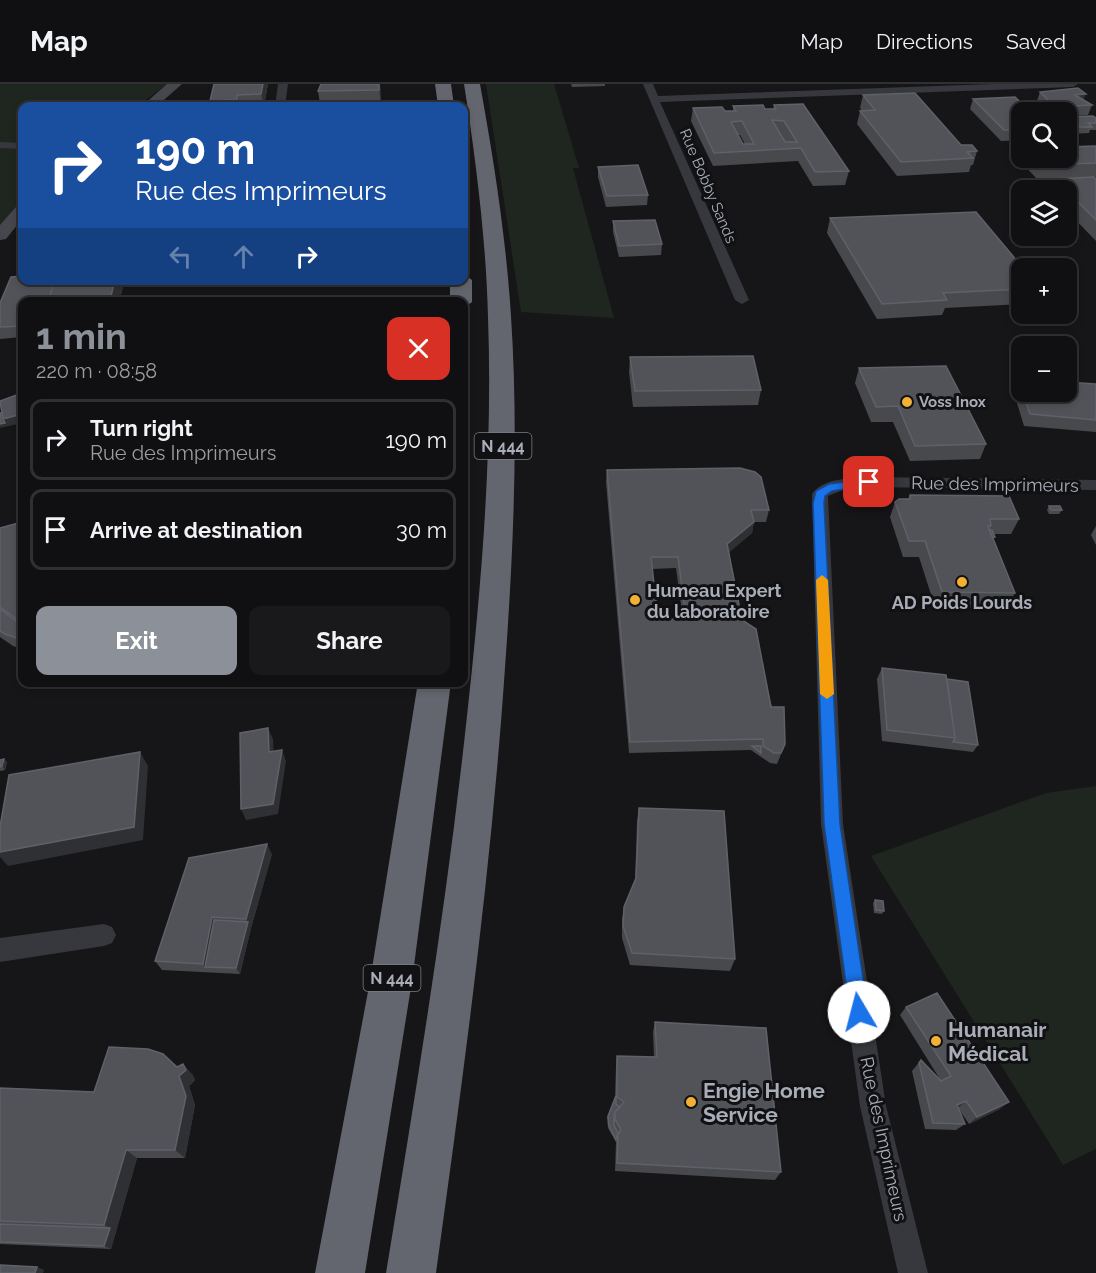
<!DOCTYPE html>
<meta charset="utf-8">
<style>
body{margin:0;font-family:Raleway,sans-serif;background:#19191b;color:#f1f3f6;height:100vh;display:flex;flex-direction:column;font-size:22px;white-space:nowrap}
*{box-sizing:border-box;margin:0}
p{font-size:20px;color:#9c9d9f}
.icon{flex:none;width:33px;height:33px;fill:none;stroke:currentColor;stroke-width:2;stroke-linecap:round;stroke-linejoin:round}
.map{position:relative;flex:1;overflow:hidden}
.side{position:absolute;left:18px;top:213px;width:450px;height:390px;display:flex;flex-direction:column;background:#101012;border-radius:12px;box-shadow:0 3px 9px #0003,0 0 0 2px #303032}
.side>*{flex:none}
.banner{position:absolute;left:18px;top:18px;width:450px;height:183px;border-radius:12px;box-shadow:0 3px 9px #0003,0 0 0 2px #303032;background:#1a4fa0;color:#fff;overflow:hidden}
.tools{position:absolute;left:1011px;top:18px;display:grid;gap:12px}
.tools a{display:grid;place-items:center;width:66px;height:66px;border-radius:12px;background:#101012;box-shadow:0 3px 9px #0003,0 0 0 2px #303032;font-size:30px}
.pin{position:absolute;display:grid;place-items:center;width:51px;height:51px;color:#fff;margin:-26px;border-radius:12px;box-shadow:0 3px 9px #0006}
.me{position:absolute;width:66px;margin:-33px;rotate:352deg;stroke-linejoin:round;filter:drop-shadow(0 0 4px #0008)}
.turn{display:flex;align-items:center;gap:21px;height:126px;padding:0 18px;font-size:27px}
.turn .icon{width:78px;height:78px;stroke-width:2.5}
.turn b{display:block;font-size:42px;line-height:51px}
.lanes{display:flex;align-items:center;height:57px;padding:0 18px;background:#0003;justify-content:center;gap:30px;direction:ltr}
.lanes .off{opacity:.35}
.round{display:grid;place-items:center;flex:none;width:63px;height:63px;border-radius:12px;background:#19191b}
.head{display:flex;align-items:center;justify-content:space-between;height:102px;padding:0 18px}
h1{font-size:36px;font-weight:700;line-height:45px;color:#8c9099}
.action{display:flex;gap:12px;margin-top:auto;padding:12px 18px}
.action a{flex:1;height:69px;border-radius:12px;background:#8c9099;color:#fff;font-size:24px;font-weight:700;line-height:69px;text-align:center}
.action a+a{background:#19191b;color:#f1f3f6}
ul{padding:0;list-style:none}
li{display:flex;align-items:center;gap:18px;height:81px;margin:0 12px 9px;padding:0 6px;border:3px solid #303032;border-radius:12px}
li div{flex:1}
li b{display:block;font-size:22px}
li em{font-style:normal}
header{display:flex;align-items:center;gap:36px;box-sizing:border-box;height:84px;padding:0 30px;background:#101012;border-bottom:2px solid #303032}
header strong{font-size:28px}
nav{display:flex;gap:33px;margin-inline-start:auto;font-size:21px}
.map>svg:first-child{display:block}
.green{fill:#1e261f}
.lines{fill:none;stroke-linecap:round;stroke-linejoin:round}
.street{fill:#37383d;fill-rule:evenodd}
.secondary{fill:#45474d;fill-rule:evenodd}
.highway{fill:#63666e;fill-rule:evenodd}
.wall{fill:#47494d;fill-rule:evenodd}
.shaded-wall{fill:#2f3033}
.building{fill:#525359;stroke:#5f6168;stroke-width:1.5;fill-rule:evenodd}
.route{fill:#1a73e8;stroke:#114b97;stroke-width:1.5}
.slow{fill:#f59e0b}
.poi-dot{fill:#f2b134;stroke:#111113;stroke-width:2}
.labels{text-anchor:middle;dominant-baseline:central;stroke-width:6;stroke-linejoin:round;paint-order:stroke}
.far-street-label{font-size:15px;fill:#a8adb8;stroke:#111113}
.far-poi-label{font-size:15px;font-weight:bold;fill:#a8adb8;stroke:#111113;text-anchor:start}
.shield{fill:#111113;stroke:#7b7e86;stroke-width:1.5}
.shield-label{font-size:16px;font-weight:bold;fill:#a8adb8}
.street-label{font-size:18px;fill:#a8adb8;stroke:#111113}
.poi-label{font-size:18px;font-weight:bold;fill:#a8adb8;stroke:#111113;text-anchor:start}
.near-poi-label{font-size:21px;font-weight:bold;fill:#a8adb8;stroke:#111113;text-anchor:start}
</style>
<header>
<strong>Map</strong>
<nav><a>Map</a><a>Directions</a><a>Saved</a></nav>
</header>
<div class="map">
<svg width="1096" height="1189" viewBox="0 0 1096 1189">
<rect width="100%" height="100%" fill="#161618"/>
<path class="green" d="M0,0H167L138,22H22V121L0,145Z
M486,0H554L579,84H573L614,234L521,228Z
M1096,702V1065L1063,1081L871,772L1046,709Z"/>
<g class="lines">
<path class="street" d="M278,0H288L285,22H275Z
M643,0H653L658,12L993,0H1078L1073,3L660,18L749,216L742,220L735,216Z
M0,58L22,59V65L0,64Z
M869,393L1096,396V406L869,403L843,406L828,412L843,740L886,1022L928,1189H898L860,1022L821,740L812,410C823,394 851,394 869,393Z
M104,840L112,843L116,851L112,859L104,862L0,878V854Z"/>
<path class="secondary" d="M167,0H182L157,22H142Z
M22,121V135L6,155L0,156V141L16,123Z"/>
<path class="highway" d="M435,0H451L454,22H438Z
M464,0H480C494,77 506,154 511,232C519,354 513,476 504,598C490,796 463,993 436,1189H386C416,1007 446,825 466,641C481,506 493,370 488,233C486,155 476,77 464,0Z
M464,190L472,196V218L464,224V218H450V196H464Z
M418,598H451L412,897L365,1189H315L370,897Z"/>
</g>
<path class="wall" d="M268,0L264,22H211L210,17Z
M380,0L381,19L320,20L318,7Z
M571,0H605V2L572,3Z
M1040,8L1083,16L1092,21L1088,31L1066,32V28H1047L1037,17Z
M863,11L961,61L977,67L973,81H971L969,88L897,92L857,40L860,27H862L860,24Z
M973,15L1022,28V56L1001,57L970,25Z
M774,21L849,87L845,101L813,102L798,77L713,82L691,37L693,24L725,27H733V22L765,25H773ZM738,51H740L745,60H743Z
M1066,33L1096,34V46H1090L1089,49L1071,50L1066,46Z
M1096,62V93L1037,95L1021,78L1022,74H1066Z
M598,83L648,111L647,121L606,123L598,93Z
M1055,95H1096V157L1066,126V106H1050Z
M830,134L1022,184V220L945,224L942,231L877,235L827,149Z
M613,137L662,160L661,171L619,173L613,148Z
M125,196L119,218H22V253L0,255V219Z
M630,273L761,306L758,321L633,323L629,288Z
M859,284L986,360L980,375L910,377L893,338H871L855,299Z
M1018,294H1022V308H1066L1096,300V348L1024,342L1013,306Z
M607,386L769,426L766,438H754L752,449L729,468L742,536L785,660L777,680L770,679L751,666L629,669L606,398ZM676,484L683,535H658L652,485Z
M910,411L1019,435L1011,450H993L995,453L993,456L1015,509L1006,524L935,523L919,473H903L890,433L895,418L908,415Z
M1049,422L1062,426L1059,430H1049L1047,426Z
M22,438V565L13,562L0,553V444Z
M1096,442V461L1091,451Z
M882,584L947,595L978,661L973,668L882,657L877,595Z
M0,676L7,678L5,686L0,687Z
M639,724L735,875L730,887L630,881L622,854V835L624,823L635,798L637,737Z
M272,770L251,844L240,890L162,886L155,877Z
M875,816L884,827L882,830L874,829L873,819Z
M906,923L1000,1025L969,1040L958,1024L965,1040L956,1046L925,1045L912,987L921,976L941,997L900,931Z
M655,938L781,1088L775,1096L615,1087L616,1058L608,1044L607,1034L615,1012L616,982L617,972L654,973L653,948Z
M177,983L192,990L195,996L189,1002L195,1021L185,1074H137L111,1165L0,1160V1004L94,1008Z"/>
<path class="shaded-wall" d="M263,0H268L264,22L261,10Z
M379,0H380L381,19L379,6Z
M1086,10L1082,19L1075,11Z
M237,11L240,22H238L237,16Z
M115,196H125L119,218H106V216Z
M22,330V339L0,344V340L3,335Z
M754,438L752,449L725,472L727,460Z
M268,644L273,655L274,678L269,668Z
M282,666L286,677L278,730L246,736L241,725Z
M140,668L148,682L143,756L8,782L0,773V768Z
M4,675L7,678L5,686L2,682Z
M267,760L272,770L251,844L240,890L236,884L248,838L246,835Z
M212,833L218,842L205,883L203,880Z
M183,980L192,990L195,996L189,1002L195,1021L185,1074L175,1066L179,992Z
M966,1017L958,1024L957,1021Z
M1009,1018L1000,1025L969,1040L977,1033Z
M126,1066L137,1074L111,1165L104,1162L110,1144L104,1141Z
M37,1183L44,1186L43,1189H35Z"/>
<path class="building" d="M214,0H263L261,10L237,11V16L210,17Z
M321,0H379V6L318,7Z
M1078,4L1086,10L1075,11L1092,21L1055,23L1040,8Z
M915,9L961,61H972L977,67L967,68L973,74L901,78L860,27L875,26L863,11Z
M1015,13L1031,28H1022V46H1004L973,15Z
M803,20L849,87L815,88L801,64L714,69L693,24L722,23L725,27H736L733,22L763,21L765,25H776L774,21ZM772,36L784,37L797,58H785ZM742,37L754,60H743L731,38Z
M1093,32L1096,34V39H1088L1092,43H1074L1066,36V33Z
M1096,62V79L1042,81L1034,74H1066V63Z
M638,81L648,111L607,112L598,83Z
M1094,93L1096,95V136L1055,95Z
M976,128L1023,184H1022V205L943,209L947,216L882,220L830,134Z
M655,136L662,160L619,162L613,137Z
M22,192V196H55L48,218H22V242L0,243V219L11,193Z
M55,196H115L111,212L106,216L90,218H48Z
M753,272L761,306L635,307L630,273Z
M946,282L986,360L915,362L898,322L876,323L859,284Z
M1018,294H1022V304Z
M1066,298L1096,300V336L1030,330L1022,308H1066Z
M22,309V330L3,335L0,317Z
M0,329H2L3,335L5,339L0,340Z
M740,384L755,388L761,393L769,426H751L754,438L727,460L742,536L756,545L771,623H784L785,660L781,669H774L763,662V655L630,658L607,386ZM651,473H678L686,535H658Z
M910,411L1009,412L1019,435H990L991,442H988L1015,509L942,508L925,457H909L895,418L899,415H910Z
M1049,422H1060L1062,426H1051Z
M22,438V537L17,535L0,523V444Z
M989,446H992L995,453H992Z
M0,525L19,539L22,540V556L5,550L0,547Z
M882,584L946,591L955,654L887,646Z
M947,595L968,598L978,661L953,658L955,654Z
M268,644L269,668L282,666L273,720L241,725L240,649Z
M752,662H761V669Z
M140,668L134,743L0,768V743L9,691Z
M4,675L2,682L0,683V676Z
M639,724L724,727L735,875L632,869L623,842L624,823L636,794Z
M267,760L246,835L212,833L203,880L155,877L189,774Z
M875,816L883,817L884,827L876,826Z
M214,836L248,838L236,884L205,883Z
M937,909L1009,1018L977,1033L966,1017L957,1021L965,1040L933,1039L919,979L921,976L941,997L951,992L906,923Z
M655,938L766,944L781,1088L617,1079L618,1050L621,1046L615,1035V1028L624,1018L617,1013V972L657,973Z
M109,963L148,965L163,970L177,983L183,980L186,986L179,992L186,1012L175,1066H126L104,1141L0,1137V1004L94,1008Z
M616,1012V1020L620,1023L615,1028L614,1034V1041L618,1049L616,1056L609,1042L608,1032Z
M0,1140L110,1144L104,1162L0,1158Z
M0,1181L37,1183L35,1189H0Z"/>
<path class="route" d="M869,395L873,396V401L832,407L825,412L824,419L840,740L868,928L865,934L859,937L853,934L850,928L824,740L813,419L816,407L829,400Z"/>
<path class="slow" d="M822,491L828,496L834,610L827,615L820,610L816,496Z"/>
<g class="poi-dot">
<circle cx="907" cy="318" r="6"/>
<circle cx="962" cy="498" r="6"/>
<circle cx="635" cy="516" r="6"/>
<circle cx="936" cy="957" r="6"/>
<circle cx="691" cy="1018" r="6"/>
</g>
<g class="labels">
<g class="far-street-label">
<text transform="translate(708 102) rotate(67)">Rue Bobby Sands</text>
</g>
<g class="far-poi-label">
<text x="919" y="318">Voss Inox</text>
</g>
<g class="shield">
<rect x="474.5" y="349" width="57" height="26" rx="4.5"/>
<rect x="363.5" y="881" width="57" height="26" rx="4.5"/>
</g>
<g class="shield-label">
<text x="503" y="362">N 444</text>
<text x="392" y="894">N 444</text>
</g>
<g class="street-label">
<text transform="translate(995 400) rotate(1)">Rue des Imprimeurs</text>
<text transform="translate(884 1055) rotate(78)">Rue des Imprimeurs</text>
</g>
<g class="poi-label">
<text x="647" y="506">Humeau Expert<tspan x="647" dy="21">du laboratoire</tspan></text>
<text x="962" y="518" text-anchor="middle">AD Poids Lourds</text>
</g>
<g class="near-poi-label">
<text x="948" y="945">Humanair<tspan x="948" dy="24">Médical</tspan></text>
<text x="703" y="1006">Engie Home<tspan x="703" dy="24">Service</tspan></text>
</g>
</g>
</svg>
<div class="tools">
<a><svg class="icon" aria-label="search" viewBox="0 0 24 24"><circle cx="10" cy="10" r="6"/><path d="M15 15l6 6"/></svg></a>
<a><svg class="icon" aria-label="layers" viewBox="0 0 24 24"><path d="M12 4l9 5-9 5-9-5zM3 14l9 5 9-5"/></svg></a>
<a>+</a>
<a>−</a>
</div>
<div class="pin" style="left:869px;top:398px;background:#d93025"><svg class="icon" aria-label="arrive" viewBox="0 0 24 24"><path d="M6 21V4h12l-3 4 3 4H6"/></svg></div>
<svg class="me" style="left:859px;top:928px" viewBox="-20 -20 40 40"><circle r="19" fill="#fff"/><path d="M0-13L10 11 0 6-10 11z" fill="#1a73e8"/></svg>
<div class="banner">
<div class="turn"><svg class="icon" aria-label="right" viewBox="0 0 24 24"><path d="M7 20v-9h11M14 6l5 5-5 5"/></svg><div><b>190 m</b>Rue des Imprimeurs</div></div>
<div class="lanes"><svg class="icon off" aria-label="left" viewBox="0 0 24 24"><path d="M17 20v-9H6M10 6l-5 5 5 5"/></svg><svg class="icon off" aria-label="ahead" viewBox="0 0 24 24"><path d="M12 20V5M6 11l6-6 6 6"/></svg><svg class="icon" aria-label="right" viewBox="0 0 24 24"><path d="M7 20v-9h11M14 6l5 5-5 5"/></svg></div>
</div>
<section class="side">
<div class="head"><div><h1>1 min</h1><p>220 m · 08:58</p></div><a class="round" style="background:#d93025;color:#fff"><svg class="icon" aria-label="close" viewBox="0 0 24 24"><path d="M6 6l12 12M18 6L6 18"/></svg></a></div>
<ul>
<li><svg class="icon" aria-label="right" viewBox="0 0 24 24"><path d="M7 20v-9h11M14 6l5 5-5 5"/></svg><div><b>Turn right</b><p>Rue des Imprimeurs</p></div><em>190 m</em></li>
<li><svg class="icon" aria-label="arrive" viewBox="0 0 24 24"><path d="M6 21V4h12l-3 4 3 4H6"/></svg><div><b>Arrive at destination</b></div><em>30 m</em></li>
</ul>
<div class="action"><a>Exit</a><a>Share</a></div>
</section>
</div>
